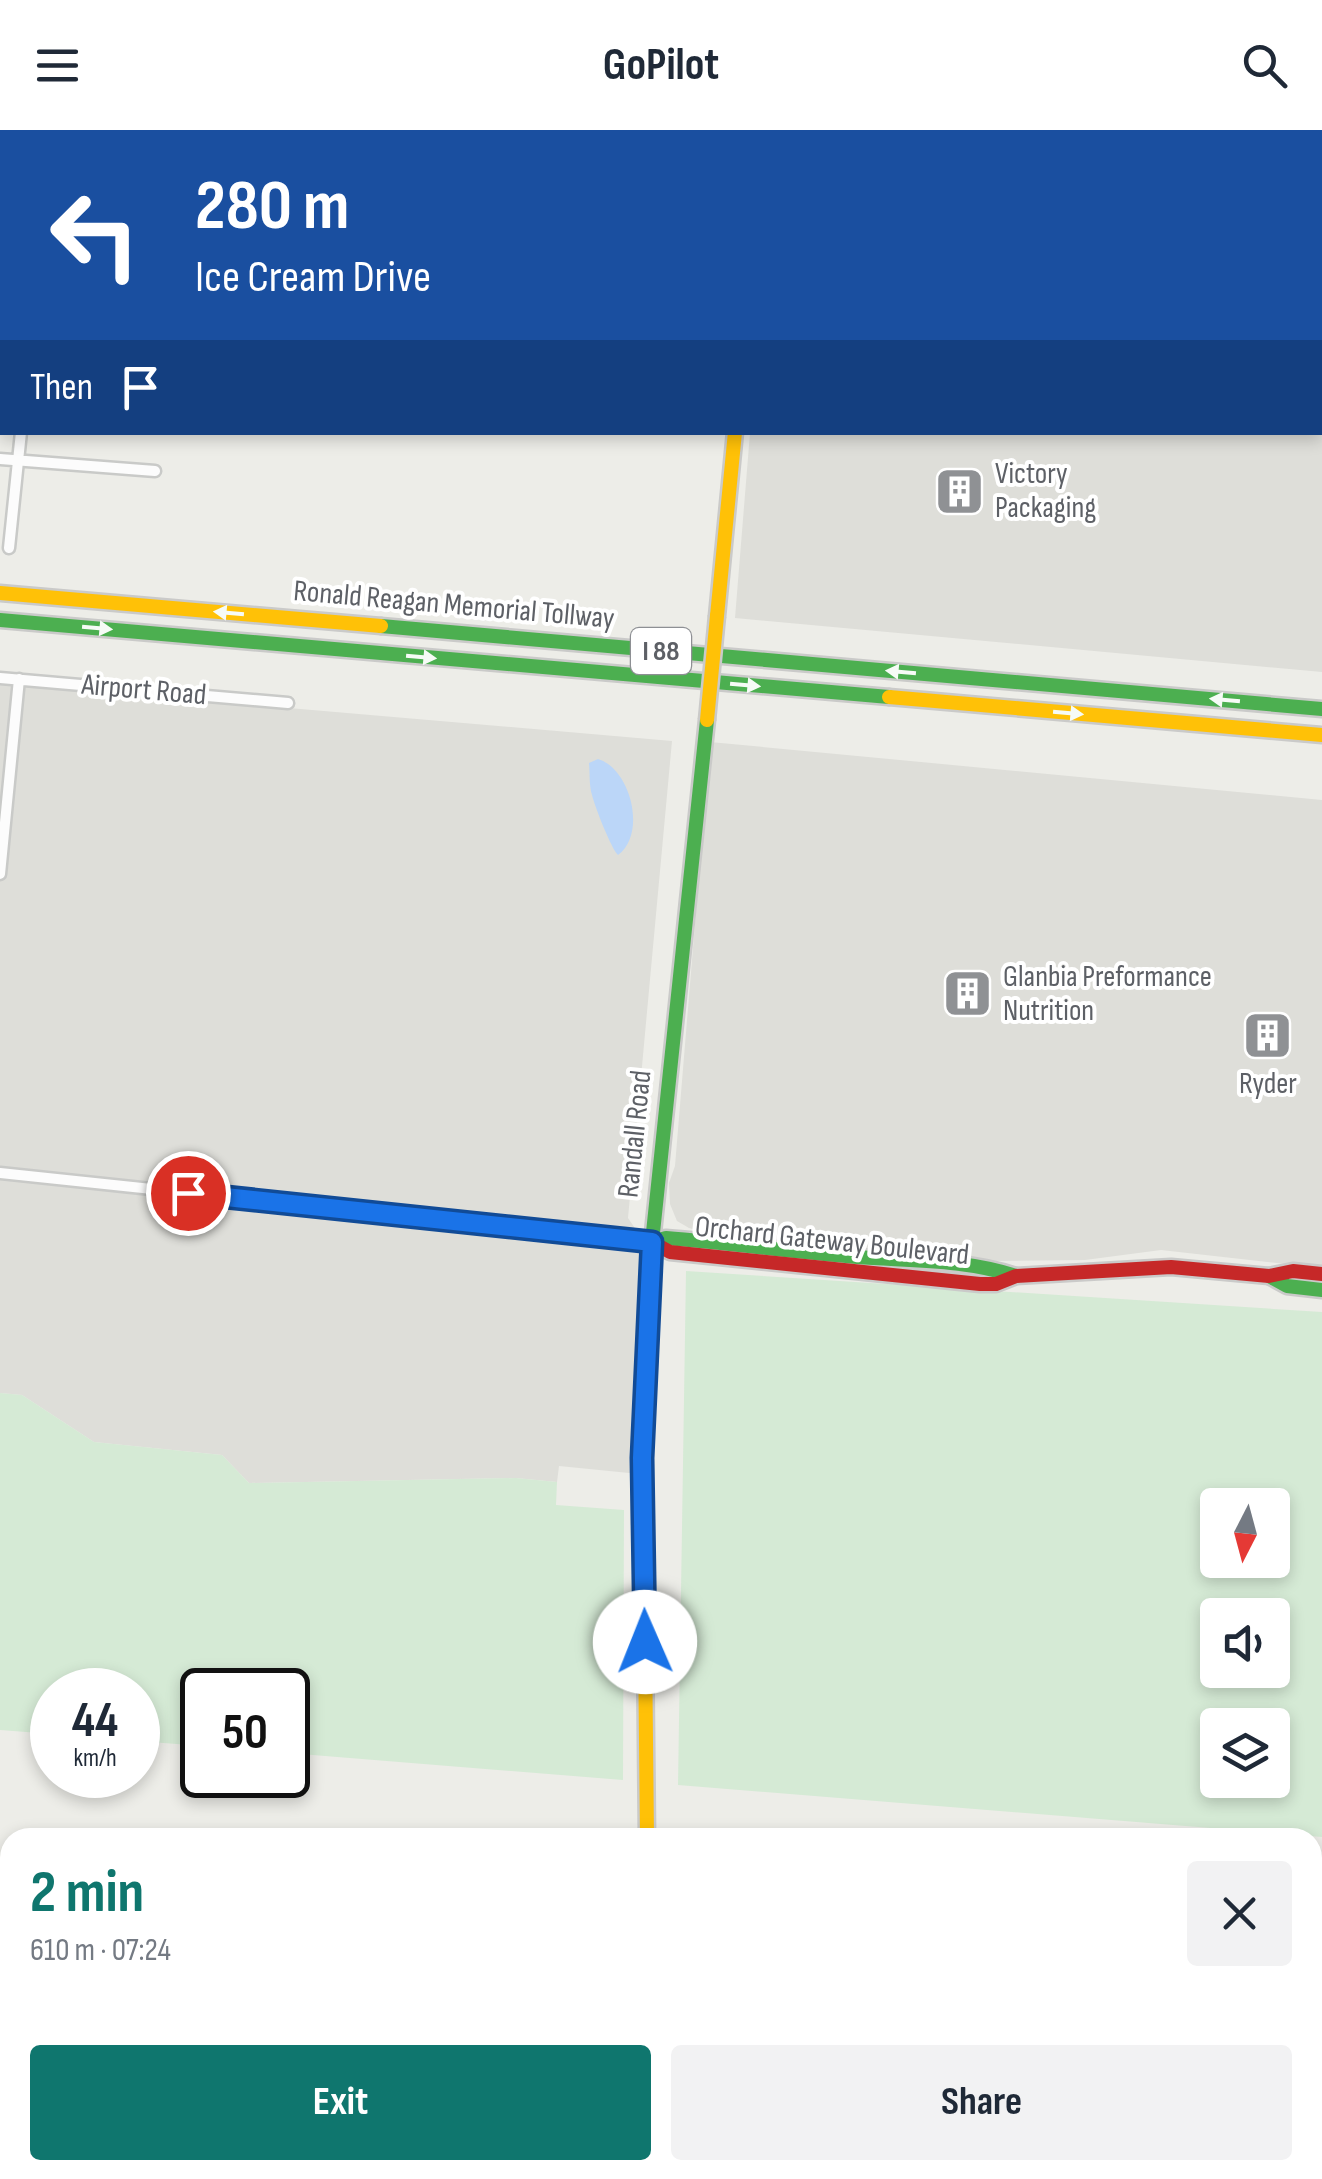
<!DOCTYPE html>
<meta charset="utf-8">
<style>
body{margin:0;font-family:"Sofia Sans Condensed",sans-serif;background:#f2f2f3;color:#1f2937;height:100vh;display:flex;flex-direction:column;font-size:38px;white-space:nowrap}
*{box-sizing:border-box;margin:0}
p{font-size:32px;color:#747a83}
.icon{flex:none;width:55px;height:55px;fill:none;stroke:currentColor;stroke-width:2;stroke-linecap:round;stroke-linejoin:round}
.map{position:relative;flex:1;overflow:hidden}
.side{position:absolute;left:0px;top:1698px;width:1322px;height:352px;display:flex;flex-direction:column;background:#fff;border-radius:30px 30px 0 0;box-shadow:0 5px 15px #0003}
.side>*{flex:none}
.hud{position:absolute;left:0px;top:0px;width:1322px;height:305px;box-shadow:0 5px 15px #0003;background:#1a4fa0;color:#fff;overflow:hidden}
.needle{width:65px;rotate:186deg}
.tools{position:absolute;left:1200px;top:1358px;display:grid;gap:20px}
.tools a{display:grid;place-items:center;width:90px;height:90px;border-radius:10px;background:#fff;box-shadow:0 5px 15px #0003;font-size:50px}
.speed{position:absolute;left:30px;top:1538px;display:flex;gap:20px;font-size:50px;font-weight:700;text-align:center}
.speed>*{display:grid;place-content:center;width:130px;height:130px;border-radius:50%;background:#fff;box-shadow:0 5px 15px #0003;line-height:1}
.speed small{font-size:25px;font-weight:400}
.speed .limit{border:5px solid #111;border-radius:15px;background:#fff;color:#111}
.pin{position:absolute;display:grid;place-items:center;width:85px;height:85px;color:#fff;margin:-42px;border:5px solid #fff;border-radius:50%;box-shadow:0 2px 10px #0007}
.me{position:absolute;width:110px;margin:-55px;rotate:359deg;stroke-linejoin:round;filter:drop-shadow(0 0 8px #0008)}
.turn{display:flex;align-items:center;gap:35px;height:210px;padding:0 30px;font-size:45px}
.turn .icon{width:130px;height:130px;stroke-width:2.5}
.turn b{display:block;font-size:70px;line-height:85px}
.then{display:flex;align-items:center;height:95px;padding:0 30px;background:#0003;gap:20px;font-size:38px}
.round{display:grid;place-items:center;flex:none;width:105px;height:105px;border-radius:10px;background:#f2f2f3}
.head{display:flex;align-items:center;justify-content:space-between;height:170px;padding:0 30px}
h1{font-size:60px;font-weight:700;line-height:75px;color:#0f766e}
.action{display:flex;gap:20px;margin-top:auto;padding:20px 30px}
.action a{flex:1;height:115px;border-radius:10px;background:#0f766e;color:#fff;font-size:40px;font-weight:700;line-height:115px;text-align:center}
.action a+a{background:#f2f2f3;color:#1f2937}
header{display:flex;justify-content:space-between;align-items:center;height:130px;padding:0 30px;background:#fff;font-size:45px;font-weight:700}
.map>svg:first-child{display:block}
.industrial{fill:#deded9}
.green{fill:#d5ead5;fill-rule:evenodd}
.water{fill:#bbd6f8}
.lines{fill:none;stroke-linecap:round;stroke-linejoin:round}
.street-casing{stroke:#c9cac8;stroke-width:15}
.fast-casing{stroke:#cacac9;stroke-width:19}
.slow-casing{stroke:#cacac9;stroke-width:19}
.jam-casing{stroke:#cacac9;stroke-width:19}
.street{stroke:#fcfcfc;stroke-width:10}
.fast{stroke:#4caf50;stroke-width:14}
.slow{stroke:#ffc107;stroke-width:14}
.jam{stroke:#c62828;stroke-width:14}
.slow-bridge-casing{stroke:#cacac9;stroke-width:19;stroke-linecap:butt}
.slow-bridge{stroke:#ffc107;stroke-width:14}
.oneway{fill:#f6fbf6}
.route-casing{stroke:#114b97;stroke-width:25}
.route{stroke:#1a73e8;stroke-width:18}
.labels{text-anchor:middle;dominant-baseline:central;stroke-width:8;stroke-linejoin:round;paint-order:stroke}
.shield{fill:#fff;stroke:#8e9094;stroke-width:2.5}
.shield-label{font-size:28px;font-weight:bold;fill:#5d6066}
.poi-label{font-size:30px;fill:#5d6066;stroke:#fff;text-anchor:start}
.street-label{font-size:30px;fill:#5d6066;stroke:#fff}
</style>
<header><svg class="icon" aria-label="menu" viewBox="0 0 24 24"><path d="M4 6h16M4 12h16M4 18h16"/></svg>GoPilot<svg class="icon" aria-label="search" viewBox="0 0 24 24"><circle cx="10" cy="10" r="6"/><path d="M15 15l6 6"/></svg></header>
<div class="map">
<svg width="1322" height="2049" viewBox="0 0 1322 2049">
<rect width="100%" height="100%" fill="#edede8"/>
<path class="industrial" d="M1150,0H1322V94H1320V2H1150Z
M1320,110H1322V542L735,488L750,303L1320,302Z
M0,553L672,611L628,1088L647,1116L639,1344L559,1336L557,1352L516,1348L249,1353L222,1325L94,1312L22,1265L0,1263Z
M710,612L1322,670V1138L1161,1120L1085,1130L993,1131L710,1104L689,1098L677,1091L670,1074L669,1053L675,1036Z"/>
<path class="green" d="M686,1141L1322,1182V1707L678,1655ZM1218,1375H1272V1430H1218ZM1218,1485H1272V1540H1218ZM1218,1595H1272V1650H1218Z
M0,1263L22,1265L94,1312L222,1325L249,1353L516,1348L557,1352L556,1375L624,1380L623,1650L288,1623V1560H202V1616L138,1611V1560H52V1604L0,1600Z
M102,2040H237L238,2049H100Z"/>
<path class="water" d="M598,629C631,639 647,704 618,725C611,718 595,677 592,665C589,655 590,644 589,633Z
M1322,1798V2042L1308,2040H1312L1313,1799Z
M824,2040H883L882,2049H823Z"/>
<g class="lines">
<defs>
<path id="street" d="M51,2V0
M0,63H2
M1320,100H1322
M0,196H2
M0,329L155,341
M9,418L21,302
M0,548L288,573
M0,744L19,549
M0,1043L652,1112
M0,1765L10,1766
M0,1964L10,1948
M577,2049V2040
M805,2049V2040
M976,2049L977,2040
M1132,2049L1133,2040"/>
<path id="fast" d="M764,0V2
M0,490L889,567
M381,496L1322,579
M652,1112L666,1108C730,1113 793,1122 857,1127C911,1131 964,1129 1016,1146
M1269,1146L1287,1156L1322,1160
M643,1317L652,1112L707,590
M623,2049L625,2040"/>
<path id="slow" d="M0,463L381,496
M717,486L735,302
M889,567L1322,605
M643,1317L647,1708"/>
<path id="jam" d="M652,1112L670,1122L980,1154H996L1016,1146L1171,1137L1269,1146L1293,1141L1322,1144"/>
</defs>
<use href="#street" class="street-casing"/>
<use href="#fast" class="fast-casing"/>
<use href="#slow" class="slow-casing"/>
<use href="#jam" class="jam-casing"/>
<use href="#street" class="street"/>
<use href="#fast" class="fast"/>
<use href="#slow" class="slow"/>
<use href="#jam" class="jam"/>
<defs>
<path id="slow-bridge" d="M707,590L717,486"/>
</defs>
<use href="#slow-bridge" class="slow-bridge-casing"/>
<use href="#slow-bridge" class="slow-bridge"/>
</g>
<defs><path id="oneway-solid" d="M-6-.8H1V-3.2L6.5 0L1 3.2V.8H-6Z" transform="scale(2.5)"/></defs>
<g class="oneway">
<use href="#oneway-solid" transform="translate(229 483) rotate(-175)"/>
<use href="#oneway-solid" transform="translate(97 498) rotate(5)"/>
<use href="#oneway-solid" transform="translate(421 527) rotate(5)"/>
<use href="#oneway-solid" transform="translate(901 542) rotate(-175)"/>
<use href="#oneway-solid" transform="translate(745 555) rotate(5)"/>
<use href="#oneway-solid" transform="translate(1225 570) rotate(-175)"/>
<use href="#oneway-solid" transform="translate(1068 583) rotate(5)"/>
</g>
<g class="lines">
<defs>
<path id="route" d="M188,1063L652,1112L642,1328L645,1512"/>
</defs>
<use href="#route" class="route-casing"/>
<use href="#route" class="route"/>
</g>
<defs>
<symbol id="building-square" viewBox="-11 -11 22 22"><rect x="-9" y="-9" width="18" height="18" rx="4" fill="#8f9194" stroke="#fff"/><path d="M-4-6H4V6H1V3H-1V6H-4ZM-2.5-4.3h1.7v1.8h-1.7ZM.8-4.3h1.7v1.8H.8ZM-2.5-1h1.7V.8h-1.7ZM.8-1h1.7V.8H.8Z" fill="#fff"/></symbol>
</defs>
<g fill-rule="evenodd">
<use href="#building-square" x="932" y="334" width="55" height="55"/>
<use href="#building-square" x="940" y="836" width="55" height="55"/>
<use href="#building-square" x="1240" y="878" width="55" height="55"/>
</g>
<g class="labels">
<rect class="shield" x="631" y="498" width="60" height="46" rx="8"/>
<g class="shield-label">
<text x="661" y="521">I 88</text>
</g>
<g class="poi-label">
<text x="995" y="344">Victory<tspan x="995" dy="34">Packaging</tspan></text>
<text x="1003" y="847">Glanbia Preformance<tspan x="1003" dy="34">Nutrition</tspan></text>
<text x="1268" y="954" text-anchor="middle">Ryder</text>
</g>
<g class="street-label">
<text transform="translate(454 475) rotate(5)">Ronald Reagan Memorial Tollway</text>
<text transform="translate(144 560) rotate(5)">Airport Road</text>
<text transform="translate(635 1004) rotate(-84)">Randall Road</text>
<text transform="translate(832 1111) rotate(6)">Orchard Gateway Boulevard</text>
</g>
</g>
</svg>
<div class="tools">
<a><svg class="needle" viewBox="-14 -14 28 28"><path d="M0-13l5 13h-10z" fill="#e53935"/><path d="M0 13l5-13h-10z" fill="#747a83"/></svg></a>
<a><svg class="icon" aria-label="sound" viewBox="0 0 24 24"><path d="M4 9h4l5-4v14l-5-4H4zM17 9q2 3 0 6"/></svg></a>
<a><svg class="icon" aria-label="layers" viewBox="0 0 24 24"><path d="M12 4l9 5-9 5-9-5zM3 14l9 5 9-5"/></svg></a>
</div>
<div class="speed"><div>44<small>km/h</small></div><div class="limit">50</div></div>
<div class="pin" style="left:188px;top:1063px;background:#d93025"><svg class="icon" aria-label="arrive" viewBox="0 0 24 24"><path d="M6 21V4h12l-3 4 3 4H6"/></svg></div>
<svg class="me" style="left:645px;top:1512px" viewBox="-20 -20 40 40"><circle r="19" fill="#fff"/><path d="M0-13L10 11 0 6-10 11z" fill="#1a73e8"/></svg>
<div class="hud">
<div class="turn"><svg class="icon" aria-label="left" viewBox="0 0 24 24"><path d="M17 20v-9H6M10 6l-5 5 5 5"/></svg><div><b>280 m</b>Ice Cream Drive</div></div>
<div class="then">Then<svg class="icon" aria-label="arrive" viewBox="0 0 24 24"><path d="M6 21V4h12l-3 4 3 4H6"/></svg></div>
</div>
<section class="side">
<div class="head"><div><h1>2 min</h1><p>610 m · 07:24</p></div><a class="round"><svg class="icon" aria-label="close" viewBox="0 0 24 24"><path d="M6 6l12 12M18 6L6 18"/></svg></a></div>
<div class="action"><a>Exit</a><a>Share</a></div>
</section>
</div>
